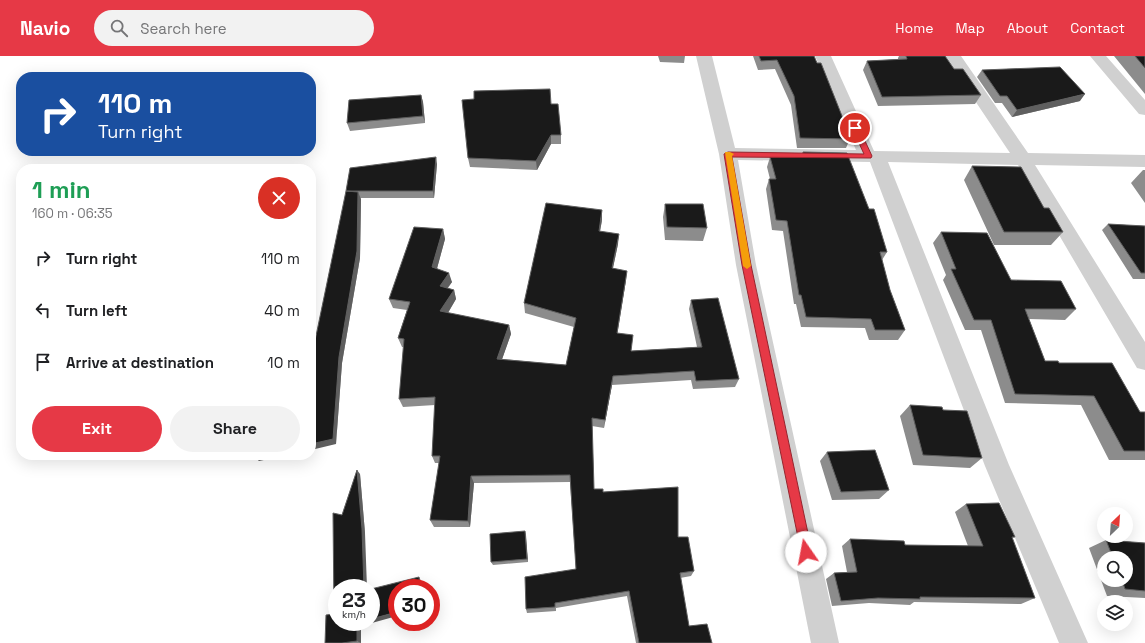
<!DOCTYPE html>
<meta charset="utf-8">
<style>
body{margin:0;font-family:"Space Grotesk",sans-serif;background:#f2f2f2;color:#202124;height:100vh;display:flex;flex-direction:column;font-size:15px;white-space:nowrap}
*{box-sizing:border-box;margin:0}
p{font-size:13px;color:#757577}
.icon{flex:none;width:22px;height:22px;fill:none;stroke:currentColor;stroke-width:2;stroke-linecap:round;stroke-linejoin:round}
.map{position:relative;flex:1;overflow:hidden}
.details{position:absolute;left:16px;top:108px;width:300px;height:296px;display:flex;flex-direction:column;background:#fff;border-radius:16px;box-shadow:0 4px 16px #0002}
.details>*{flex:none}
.banner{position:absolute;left:16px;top:16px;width:300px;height:84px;border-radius:16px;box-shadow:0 4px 16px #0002;background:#1a4fa0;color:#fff;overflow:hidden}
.needle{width:26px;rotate:25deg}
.fabs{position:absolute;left:1097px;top:451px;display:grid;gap:8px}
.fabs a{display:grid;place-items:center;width:36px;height:36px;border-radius:50%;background:#fff;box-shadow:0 4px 16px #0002;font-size:20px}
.speed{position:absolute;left:328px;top:523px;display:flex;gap:8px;font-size:20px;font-weight:700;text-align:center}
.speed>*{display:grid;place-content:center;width:52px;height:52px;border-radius:50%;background:#fff;box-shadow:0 4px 16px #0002;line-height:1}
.speed small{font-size:10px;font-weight:400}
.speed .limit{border:6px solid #d22;background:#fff;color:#111}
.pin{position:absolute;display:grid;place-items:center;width:34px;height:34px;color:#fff;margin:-17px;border:2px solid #fff;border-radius:50%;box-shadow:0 1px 4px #0007}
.me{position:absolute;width:44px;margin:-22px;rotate:348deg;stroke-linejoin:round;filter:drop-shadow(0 0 3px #0008)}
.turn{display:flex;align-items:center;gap:14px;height:84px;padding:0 16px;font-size:18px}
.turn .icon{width:52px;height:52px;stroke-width:2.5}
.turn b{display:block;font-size:28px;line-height:34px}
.round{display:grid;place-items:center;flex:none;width:42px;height:42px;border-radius:21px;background:#f2f2f2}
.overview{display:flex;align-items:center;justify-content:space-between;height:68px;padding:0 16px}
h1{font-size:24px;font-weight:700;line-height:30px;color:#1e9e55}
.button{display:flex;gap:8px;margin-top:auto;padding:8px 16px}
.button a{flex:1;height:46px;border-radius:24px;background:#e63946;color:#fff;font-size:16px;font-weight:700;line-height:46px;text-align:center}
.button a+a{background:#f2f2f2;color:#202124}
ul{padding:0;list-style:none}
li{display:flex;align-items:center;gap:12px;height:52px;padding:0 16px}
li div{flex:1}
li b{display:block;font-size:15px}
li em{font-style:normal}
header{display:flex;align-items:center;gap:24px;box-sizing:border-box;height:56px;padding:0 20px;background:#e63946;color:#fff}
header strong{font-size:19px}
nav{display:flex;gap:22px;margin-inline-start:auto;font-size:14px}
.search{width:280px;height:36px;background:#f2f2f2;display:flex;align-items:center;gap:10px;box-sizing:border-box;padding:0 14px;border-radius:22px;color:#757577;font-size:15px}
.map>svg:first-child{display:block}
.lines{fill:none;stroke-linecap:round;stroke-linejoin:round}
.minor{fill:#d0d0d0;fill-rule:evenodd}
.wall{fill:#8c8c8c;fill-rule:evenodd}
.shaded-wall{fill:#5f5f5f}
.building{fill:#1a1a1a;stroke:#5f5f5f}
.route{fill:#e63946;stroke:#96252e}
.slow{fill:#f59e0b}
</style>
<header>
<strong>Navio</strong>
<div class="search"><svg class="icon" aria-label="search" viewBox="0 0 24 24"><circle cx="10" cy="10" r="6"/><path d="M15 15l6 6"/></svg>Search here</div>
<nav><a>Home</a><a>Map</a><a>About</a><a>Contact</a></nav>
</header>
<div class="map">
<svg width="1145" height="587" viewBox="0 0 1145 587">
<rect width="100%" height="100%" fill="#fff"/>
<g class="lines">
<path class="minor" d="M696,0H712L735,92L856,94L815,0H831L874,95L1010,97L945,0H961L1028,97L1145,99V111L1035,109L1145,286V314L1137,312L1018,109L888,106L1009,409L1088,587H1059L985,410L870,106L738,104L756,209L839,587H811L736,209L719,98Z
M1090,0H1106L1145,44V59L1139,58Z"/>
</g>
<path class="wall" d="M658,0H685L684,7L660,6Z
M753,0H814L844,65L843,68L850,83L846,92H797L791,49L775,13L758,14Z
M899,0H945L954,13L981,39L975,48L878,50L863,14L867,5L898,3V2Z
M1114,0H1145V38Z
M982,14L1080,45L1012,61L1002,47H995L977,21Z
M421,39L423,46L425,67L350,75L347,67Z
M551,48L561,79V88H551L537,114L470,111L468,102Z
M803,96L869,153L887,196L882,204L890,234L905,274L898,284H869L865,272L801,271L796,248H794L783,175L772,174L766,133L769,123H770L767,111L770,101H801Z
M437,108L434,142H360L361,143L360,202L342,307L336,388L346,135Z
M972,110L1044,152L1063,176L1051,189H994L964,124Z
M1143,114H1145V147L1131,127Z
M665,148L707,172L703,185L665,184L663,161Z
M602,164L600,176L618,188L613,212L626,224L617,277L631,295L697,291L689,253L691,244L739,323L735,331L693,333L691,324L612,329L604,372L592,370L594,433L603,436L678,481L694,515L691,520L680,522L689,570L712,587H636L627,540L556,552V555L527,557L526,553L576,513L570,426L474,427L470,471H434L430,464L439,407H435L432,400L435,349L403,351L399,343L404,291H402L398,282L407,254L393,252L389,243L443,173L445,183L437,212L452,226L448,232L454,234L456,243L448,257L509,269L511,278L502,303L566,309L574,271L525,257L524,247Z
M1108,168L1145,170V223H1133L1102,174Z
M941,176L1011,224L1076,253L1065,264L1029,263L1045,305L1059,307L1140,356H1145V404H1109L1081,349L1005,347L981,274H965L943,224L946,219L933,187Z
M910,349L943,354L982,402L970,412L913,409L900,360Z
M827,396L889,434L879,443L832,444L820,405Z
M360,418L365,477L337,566L421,525L361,570V587H325L334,558L342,459Z
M966,448L1015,481L1012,482L1035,542L1021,548L914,546L910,549L869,547L832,550L826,523L834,517L847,516L842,490L850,483L905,489L968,490L955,456Z
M525,475L528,506L493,509L491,506Z
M1106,484L1145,487V542L1107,540L1089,492ZM1104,502H1126V524H1104Z"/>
<path class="shaded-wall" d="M1085,38L1080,45L1012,61L1017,54Z
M421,39L423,46L425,67L423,60Z
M551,79V88L537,114L536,105Z
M436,101L437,108L434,142L433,135Z
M358,136L361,143L360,202L342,307L336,388L311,394V388Z
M602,154V164L598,185L599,175Z
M443,173L445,183L435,220L432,211Z
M619,178L618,188L611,221L612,212Z
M627,215L626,224L616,286L617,277Z
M449,217L452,226L442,239L440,230Z
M454,234L456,243L443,265L440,255Z
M509,269L511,278L499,312L497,303Z
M613,320L612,329L604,372L605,364Z
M260,399H288L259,405L254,400Z
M357,414L360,418L365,477L367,532H364Z
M471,420L474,427L470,471L468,465Z
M525,475L526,479L528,506L527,503Z
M419,521L421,525L422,532H420Z
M397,556V560L361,570V587L357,585V567L361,566H371V563Z"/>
<path class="building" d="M759,0H814L817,7H821L844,65H841L850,83L800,82L794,40L777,4L761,5Z
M906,0H945L954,13H963L981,39L882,41L867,5L907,3Z
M1135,0H1145V12Z
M1060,11L1085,38L1017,54L1007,40H1000L982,14Z
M550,33L551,48H558L561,79H551L536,105L468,102L462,44L474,43V35Z
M421,39L423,60L347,67L349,44Z
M803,96L847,97L869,153H874L887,196H880L890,234L905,274H875L871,263L806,261L801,239H799L787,165L776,164L769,123H776L770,101H803Z
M436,101L433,135H346L350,112Z
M972,110L1021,111L1044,152H1049L1063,176H1004Z
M346,135L358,136L357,195L339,301L333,383L311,388V304Z
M546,147L602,154L599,175L619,178L612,212L627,215L617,277L633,279L631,295L702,291L691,244L718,242L739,323L696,325L694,315L613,320L605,364L592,362L594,433H603V436L678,431V481H688L694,515L680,517L689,570L707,568L712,587H639L629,535L555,547V551L526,553L525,521L576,513L570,419L471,420L468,465L430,464L440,400H432L435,341L399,343L404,283L398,282L410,246L389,243L414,171L443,173L432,211L449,217L440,230L454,234L440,255L509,269L497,303L566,309L576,262L524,247Z
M665,148H703L707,172L667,171Z
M1108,168L1145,170V217H1141Z
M941,176L987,177L1011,224L1061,225L1076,253H1025L1045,305H1058L1059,307H1112L1140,356H1145V395H1124L1094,340L1015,338L991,264H974L951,213H956Z
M910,349L942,351L943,354L967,355L982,402L923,399Z
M875,394L889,434L841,436L827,396Z
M357,414L362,473L364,532H337V566H361L357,567V585L342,587H325L326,559L334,558L333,457L342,459Z
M999,447L1015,481H1012L1035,542L920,541V543L878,542L841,545L834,517L857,516L850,483L904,485L905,489L983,490L966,448Z
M525,475L527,503L491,506L490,478Z
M1106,484L1145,487V535L1125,533L1122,524H1126V502H1113Z
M419,521L420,532H397V556L371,563V533Z"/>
<path class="route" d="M853,70L859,72L872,100L871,102L732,101L751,209L812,496L810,500L806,502L803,500L801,496L742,209L724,98L728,96L864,98L852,72Z"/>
<path class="slow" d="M725,96H730L734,98L732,100L751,210L747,213L743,210Z"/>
</svg>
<div class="fabs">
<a><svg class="needle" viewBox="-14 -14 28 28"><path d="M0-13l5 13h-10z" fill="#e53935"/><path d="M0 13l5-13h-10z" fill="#757577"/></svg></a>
<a><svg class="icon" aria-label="search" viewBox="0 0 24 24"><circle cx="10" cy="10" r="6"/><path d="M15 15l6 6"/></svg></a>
<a><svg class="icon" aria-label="layers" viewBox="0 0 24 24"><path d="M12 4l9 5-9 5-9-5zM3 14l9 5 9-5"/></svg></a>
</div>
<div class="speed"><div>23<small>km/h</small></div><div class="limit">30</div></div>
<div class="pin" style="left:855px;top:72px;background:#d93025"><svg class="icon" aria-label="arrive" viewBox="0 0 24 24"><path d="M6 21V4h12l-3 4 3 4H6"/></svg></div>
<svg class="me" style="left:806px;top:496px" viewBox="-20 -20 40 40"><circle r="19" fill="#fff"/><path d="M0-13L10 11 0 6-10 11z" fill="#e63946"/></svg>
<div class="banner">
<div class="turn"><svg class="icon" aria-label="right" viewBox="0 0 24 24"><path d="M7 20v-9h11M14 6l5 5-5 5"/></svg><div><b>110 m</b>Turn right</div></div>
</div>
<section class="details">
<div class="overview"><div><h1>1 min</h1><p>160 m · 06:35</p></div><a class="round" style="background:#d93025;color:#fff"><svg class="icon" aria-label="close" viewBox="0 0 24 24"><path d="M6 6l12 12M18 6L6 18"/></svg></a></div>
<ul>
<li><svg class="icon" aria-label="right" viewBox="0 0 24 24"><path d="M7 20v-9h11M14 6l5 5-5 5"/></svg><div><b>Turn right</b></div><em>110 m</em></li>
<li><svg class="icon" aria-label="left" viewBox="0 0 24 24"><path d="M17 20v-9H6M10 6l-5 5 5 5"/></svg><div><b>Turn left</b></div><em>40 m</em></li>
<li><svg class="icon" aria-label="arrive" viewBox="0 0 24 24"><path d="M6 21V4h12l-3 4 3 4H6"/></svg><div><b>Arrive at destination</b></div><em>10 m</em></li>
</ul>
<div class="button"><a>Exit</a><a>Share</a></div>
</section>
</div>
